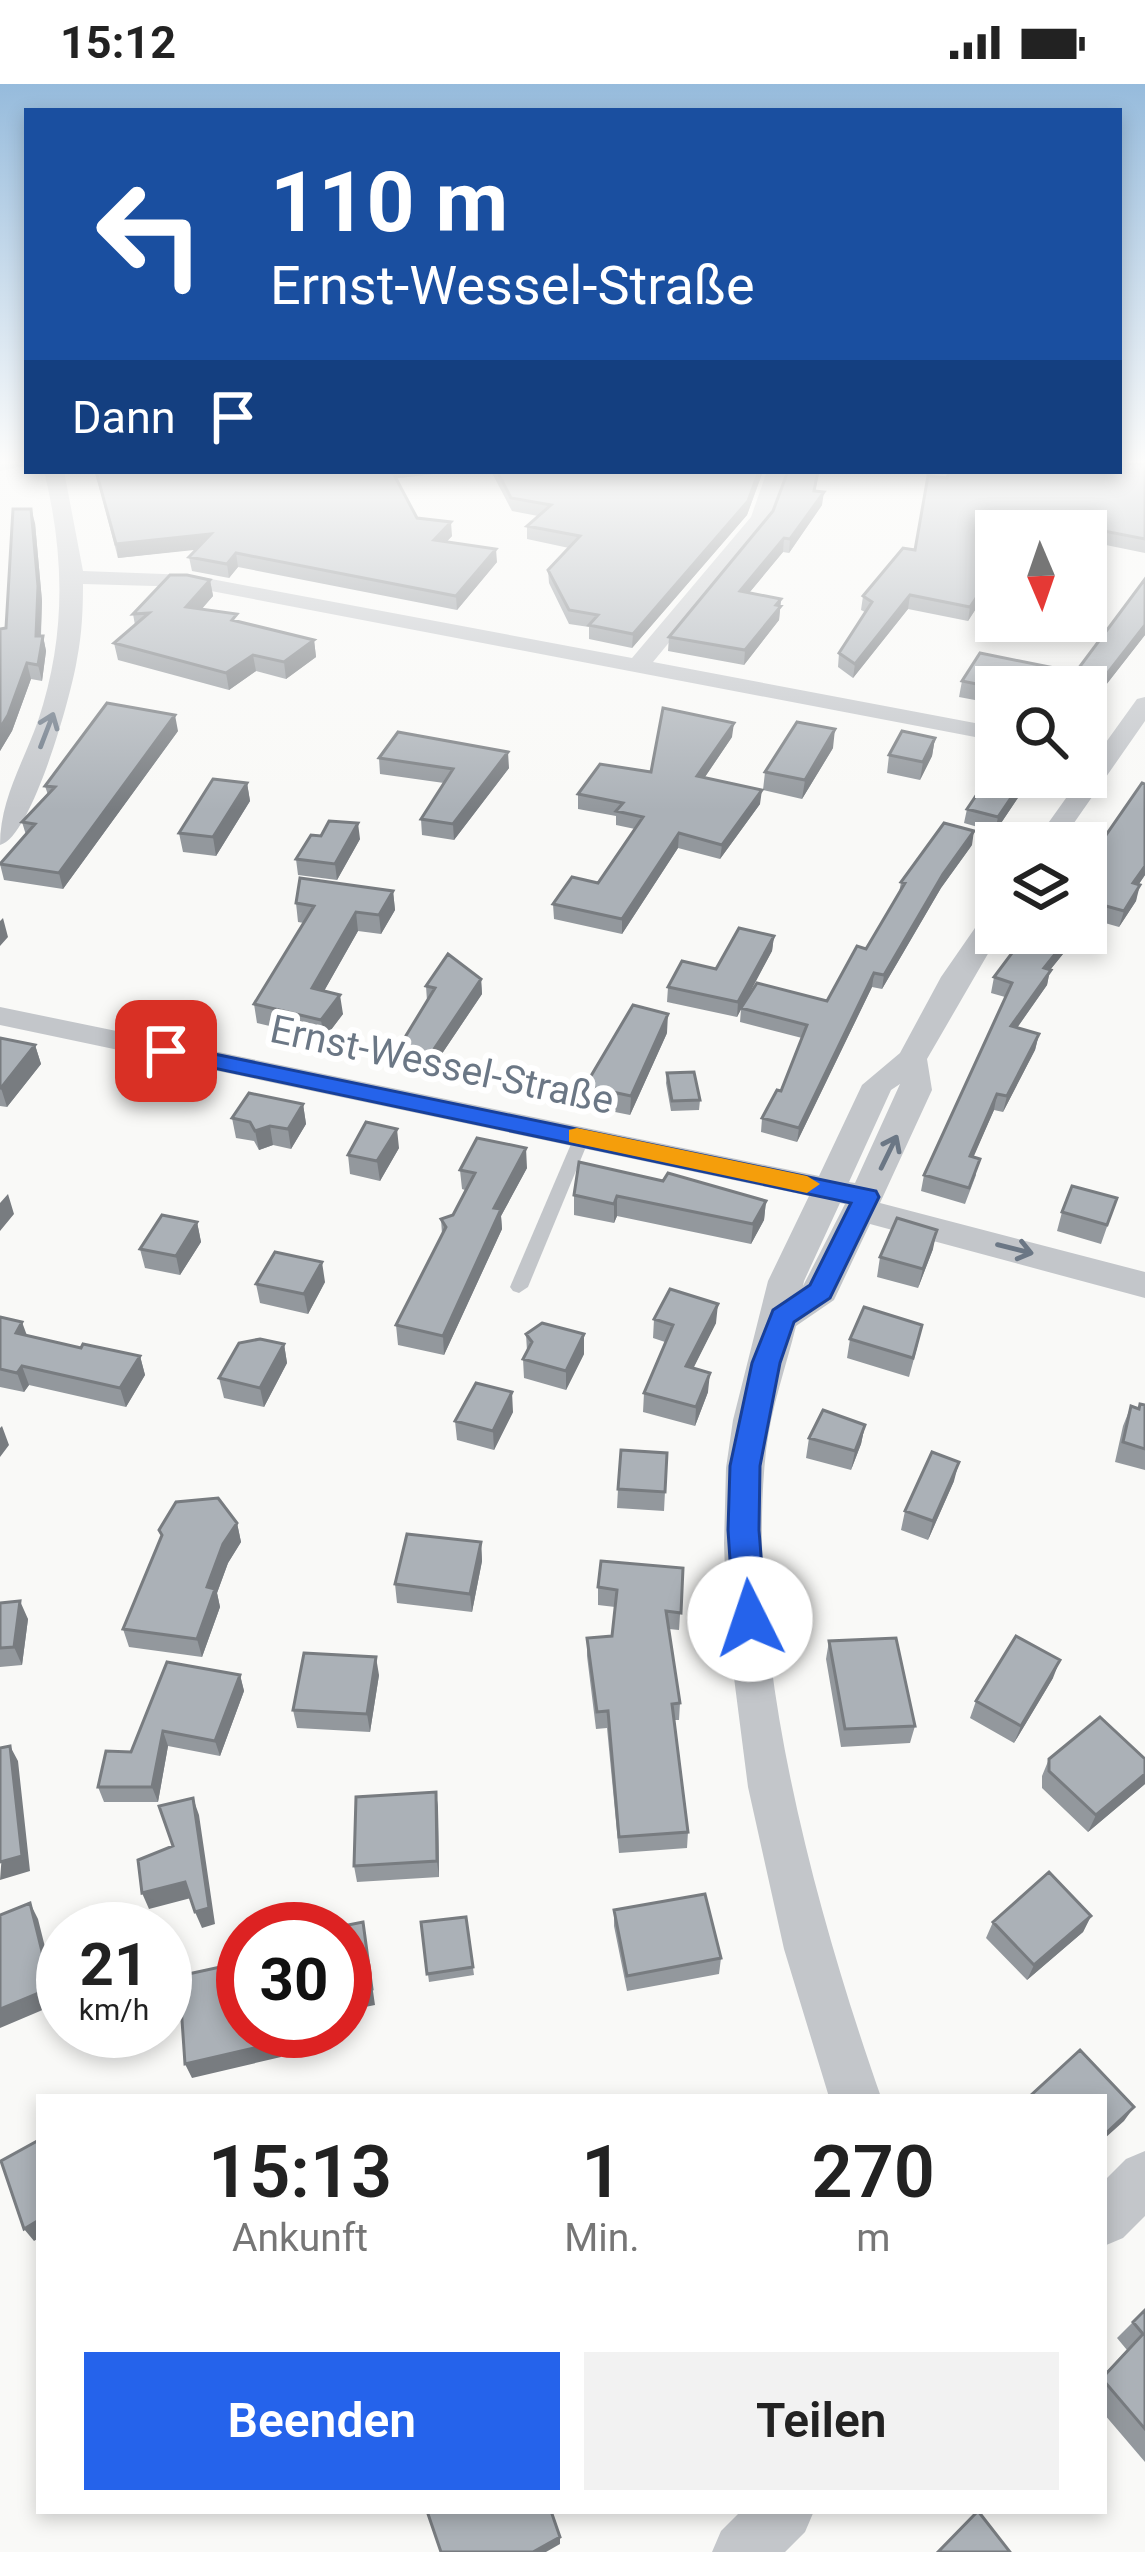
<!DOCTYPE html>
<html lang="de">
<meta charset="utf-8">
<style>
body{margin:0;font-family:Roboto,sans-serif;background:#f2f2f2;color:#222;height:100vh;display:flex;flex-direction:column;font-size:45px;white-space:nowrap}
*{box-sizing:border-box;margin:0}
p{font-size:39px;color:#767676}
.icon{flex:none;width:66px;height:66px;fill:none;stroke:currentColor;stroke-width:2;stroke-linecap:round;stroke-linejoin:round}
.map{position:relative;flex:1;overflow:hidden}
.drawer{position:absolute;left:36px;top:2010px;width:1071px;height:420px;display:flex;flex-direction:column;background:#fff;border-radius:0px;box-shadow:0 6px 18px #0003}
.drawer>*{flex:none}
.banner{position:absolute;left:24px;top:24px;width:1098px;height:366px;border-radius:0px;box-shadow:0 6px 18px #0003;background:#1a4fa0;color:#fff;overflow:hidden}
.needle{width:78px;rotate:178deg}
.tools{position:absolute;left:975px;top:426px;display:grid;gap:24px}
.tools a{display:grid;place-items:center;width:132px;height:132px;border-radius:0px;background:#fff;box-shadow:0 6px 18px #0003;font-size:60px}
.speed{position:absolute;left:36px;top:1818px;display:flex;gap:24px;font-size:60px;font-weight:700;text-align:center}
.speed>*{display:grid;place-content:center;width:156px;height:156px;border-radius:50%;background:#fff;box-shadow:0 6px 18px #0003;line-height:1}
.speed small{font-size:30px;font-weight:400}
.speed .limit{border:18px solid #d22;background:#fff;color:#111}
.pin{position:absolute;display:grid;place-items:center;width:102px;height:102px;color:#fff;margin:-51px;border-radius:24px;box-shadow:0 6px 18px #0006}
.me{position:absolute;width:132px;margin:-66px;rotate:356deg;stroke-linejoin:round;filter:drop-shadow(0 0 9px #0008)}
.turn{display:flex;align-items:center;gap:42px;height:252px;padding:0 48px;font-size:54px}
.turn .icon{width:156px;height:156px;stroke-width:2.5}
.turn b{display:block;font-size:84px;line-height:102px}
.then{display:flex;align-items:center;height:114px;padding:0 48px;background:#0003;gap:24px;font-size:45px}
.eta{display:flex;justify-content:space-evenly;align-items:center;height:204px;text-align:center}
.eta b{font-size:72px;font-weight:600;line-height:84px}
.action{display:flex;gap:24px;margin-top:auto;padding:24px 48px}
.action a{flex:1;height:138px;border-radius:0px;background:#2563eb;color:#fff;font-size:48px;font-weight:600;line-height:138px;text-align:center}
.action a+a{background:#f2f2f2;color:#222}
.status{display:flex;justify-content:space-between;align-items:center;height:84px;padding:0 60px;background:#fff;direction:ltr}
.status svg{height:33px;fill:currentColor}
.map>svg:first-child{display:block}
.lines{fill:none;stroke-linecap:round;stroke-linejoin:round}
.service{fill:#c3c6ca;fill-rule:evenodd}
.minor{fill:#c3c6ca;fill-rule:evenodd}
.wall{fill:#93989d}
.shaded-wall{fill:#787c80}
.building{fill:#abb1b7;stroke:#787c80;stroke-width:3}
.oneway{stroke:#6b7785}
.route{fill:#2563eb;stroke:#184099;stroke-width:3}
.slow{fill:#f59e0b}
.labels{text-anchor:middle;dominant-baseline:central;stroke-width:12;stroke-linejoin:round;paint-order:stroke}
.street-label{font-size:39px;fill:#6b7785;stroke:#fff}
</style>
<div class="status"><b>15:12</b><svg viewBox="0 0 49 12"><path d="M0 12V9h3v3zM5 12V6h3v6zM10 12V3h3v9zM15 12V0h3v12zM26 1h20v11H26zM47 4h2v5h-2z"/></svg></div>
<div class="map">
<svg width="1145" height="2468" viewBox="0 0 1145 2468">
<rect width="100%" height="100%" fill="#f9f9f7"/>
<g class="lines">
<path class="service" d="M582,1048L590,1053L528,1203L519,1209L513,1207L510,1203L574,1053Z"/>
<path class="minor" d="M0,380H27V381L0,387Z
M44,387H64L83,487L190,491L632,574L751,433L767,387H787L768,438L653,578L996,643V657L190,503L83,500C83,525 82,550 77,575C72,609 32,753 0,761C0,716 23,679 38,637C66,553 65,472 44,387Z
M1145,613V637L1060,759H1034L1081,693H1086V686L1137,615Z
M996,826V849H1000L927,975L932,1006L880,1119L1145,1188V1214L870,1140L834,1216L796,1242C786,1283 771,1324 766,1367C744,1567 815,1825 881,2013H829L784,1865L748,1703L727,1539L724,1460L726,1384L733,1336L768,1197L809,1112L0,941V923L819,1092L862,1001L900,969L941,893L986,828ZM900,1000L855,1099L849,1098L891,1006ZM840,1119L845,1120L803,1202L804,1197Z
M1145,2067V2132L1123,2154L1104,2162V2097L1126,2075Z
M741,2427H814L805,2448L785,2468H712L721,2447Z"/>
</g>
<path class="wall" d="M1145,380V469L1101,460L1090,498L1086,497V447H996V507L988,506L968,537L908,525L853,594L838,583L839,569L865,528L861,526L863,512L915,466L947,394Z
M95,387H433V390L396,394L417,434L452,452L446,458L497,478L457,526L238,483L229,494L192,487L189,473L197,465L118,474Z
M491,387H763L747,431L632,564L589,555V543L569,540L549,499L548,486L569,464L527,455V442L538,432L512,427Z
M788,387H819L815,407L822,421L789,469L783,468L749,509L781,515L779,536L744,581L668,567L669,553L773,427Z
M35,439L42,517L41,552H43L46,567L42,597L31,595L12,647L0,667V545L6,544Z
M1145,495V551L1102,606L1075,599L1078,585Z
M210,496L213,512L201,525L238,537L314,556L316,573L286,595L256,587L229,606L118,576L114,559L135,541L133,530Z
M962,597L1060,603H996V620L959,613Z
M178,647L63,805L4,796L0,780L26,751L22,738L48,711L45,702Z
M732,653L705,693L760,720L720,775L678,764L622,850L554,835L553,820L598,799L635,745L616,741V732L578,725V710L651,688Z
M935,654L932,672L920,696L887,689L889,671Z
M833,664L802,715L763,706L765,688Z
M379,674L509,684L454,756L422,751L421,735L444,699L380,690Z
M1025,693H1031L1030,696L995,748L964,739L967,725Z
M247,699L250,717L216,772L183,768L179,749Z
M1145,700V791L1138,801L1136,817L1119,843L1091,835L1086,841V780Z
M321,752L360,755L337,796L298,791L296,775Z
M972,761L941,804L882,905L872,903L797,1058L761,1048L762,1034L781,1007L802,954L740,938L741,925L737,933L667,918L668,903L716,885L774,852L772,867L743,920L827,917L866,865L899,809L901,798Z
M393,807L395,826L381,850L358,847L324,907L343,930L324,955L257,939L254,920L304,839L298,838L296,819Z
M1027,849H1080L1050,886L1047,901L1017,944L1039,950L1035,966L1003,1028L994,1026L973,1073L976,1091L965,1120L921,1107L924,1091L1005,913L991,909L994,893Z
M481,895L482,910L429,989L397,983L396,968L427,917L426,902Z
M667,949L630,1031L585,1022V1002Z
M0,954L35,961L41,980L7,1023L0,1022Z
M667,989L700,1016L699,1026L671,1027L666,999Z
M303,1020L306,1040L291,1065L273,1061L259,1066L254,1057L236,1054L232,1034Z
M399,1064L380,1097L350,1090L348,1071Z
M527,1084L501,1132L502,1145L444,1271L398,1261L396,1241L442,1150L441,1135L453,1131L465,1106L462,1105L460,1086Z
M574,1111L766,1117L764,1136L751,1160L617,1132L614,1139L574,1131Z
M1117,1114L1101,1160L1057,1147L1062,1128Z
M197,1138L201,1158L180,1191L145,1184L140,1165Z
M933,1165L918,1204L877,1193L880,1173Z
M325,1198L308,1230L260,1219L256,1200Z
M0,1233L27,1252L81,1264L140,1272L145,1291L126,1323L29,1301L24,1308L0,1303Z
M654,1235L716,1239L693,1284L708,1308L695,1342L643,1328L644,1309L665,1258L653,1254Z
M526,1250L584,1270L566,1306L524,1294L523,1275L527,1267Z
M850,1255L918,1260L909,1293L847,1274Z
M284,1260L287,1279L264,1323L224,1314L219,1294Z
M1140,1320L1145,1321V1386L1115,1378L1123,1342L1131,1322L1138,1325Z
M513,1328L494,1366L457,1356L455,1337Z
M865,1341L861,1360L851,1386L806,1374L809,1354Z
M667,1369L664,1427L617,1424L618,1405Z
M954,1397L928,1456L901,1446L905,1427Z
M237,1439L241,1458L228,1479L217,1509L220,1523L202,1573L129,1563L123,1545L162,1453L159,1446Z
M481,1458L482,1477L472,1528L397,1519L395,1500Z
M683,1484L679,1546L669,1545L680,1619L679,1636H674L688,1748L687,1764L619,1769L607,1644L596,1645L587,1572V1554L612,1552L615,1523L598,1521V1503Z
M0,1519L28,1535L22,1581L0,1583Z
M829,1557L915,1642L910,1659L841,1663L826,1575Z
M240,1591L244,1607L220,1672L168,1662L158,1718H104L98,1703L131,1668Z
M379,1591L370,1648L297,1644L293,1626Z
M1053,1594L1014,1659L970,1634L976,1617Z
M1049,1675H1145V1700L1088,1748L1042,1704V1692Z
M436,1708L438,1725L439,1793L357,1798L354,1782Z
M614,1826L721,1874L719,1890L627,1907L614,1842Z
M1091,1832L1083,1848L1027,1896L986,1854L993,1838Z
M466,1833L474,1891L429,1898L421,1838Z
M1145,2226V2378L1104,2330V2290L1127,2266L1117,2254Z"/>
<path class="shaded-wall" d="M390,387H433V390L391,395Z
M759,387H763L747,431L632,564L633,550Z
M824,408L822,421L789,469L790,455Z
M31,425L35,439L42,517L40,568L36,552Z
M451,438L452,452L435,470L434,456Z
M211,450L213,464L118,474L116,460Z
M784,454L783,468L739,521L740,507Z
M496,465L497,478L457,526L456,512Z
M236,469L238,483L229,494L227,480Z
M991,492L988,506L968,537L970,523Z
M210,496L213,512L189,540L186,523Z
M910,511L908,525L853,594L855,580Z
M781,515L779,536L744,581L745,566Z
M1145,541V551L1102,606L1106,591Z
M43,552L46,567L42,597L38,581Z
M314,556L316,573L286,595L284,578Z
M253,571L256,587L229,606L226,589Z
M27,579L31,595L12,647L0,667V644Z
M175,631L178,647L63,805L59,789Z
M734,639L732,653L696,706L697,692Z
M835,645L833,664L802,715L805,696Z
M935,654L932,672L920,696L923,678Z
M508,668L509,684L454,756L453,740Z
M1025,693H1031L1030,696L995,748L998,733Z
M247,699L250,717L216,772L213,753Z
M762,706L760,720L720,775L722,761Z
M358,739L360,755L337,796L335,780Z
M974,747L972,761L941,804L882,905L884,891L943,790Z
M679,749L678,764L622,850V835Z
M1145,782V791L1129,815L1133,799Z
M1140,801L1136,817L1119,843L1124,827Z
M393,807L395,826L381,850L379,831Z
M1095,819L1091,835L1086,841V831Z
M356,828L358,847L315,923L312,904Z
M3,834L8,853L0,862V837Z
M1072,849H1080L1050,886L1047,901L1007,958L1011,942L1044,884Z
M774,852L772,867L737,933L738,918Z
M874,889L872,903L797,1058L799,1044Z
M481,895L482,910L429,989L428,974Z
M340,911L343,930L324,955L321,936Z
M668,930L667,949L630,1031L631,1012Z
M1039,950L1035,966L1003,1028L1007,1012Z
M35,961L41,980L7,1023L1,1004Z
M997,1010L994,1026L967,1088L970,1072Z
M303,1020L306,1040L291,1065L288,1045Z
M270,1042L273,1061L259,1066L255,1047Z
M397,1045L399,1064L380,1097L377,1077Z
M526,1064L527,1084L501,1132L502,1145L444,1271L443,1252L494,1124Z
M8,1110L14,1130L0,1147V1119Z
M617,1112V1132L614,1139V1120Z
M766,1117L764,1136L751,1160L753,1140Z
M197,1138L201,1158L180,1191L176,1172Z
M937,1146L933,1165L918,1204L923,1185Z
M322,1178L325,1198L308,1230L304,1210Z
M718,1220L716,1239L685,1301L686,1282Z
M22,1238L29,1257L16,1249Z
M584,1250V1270L566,1306V1287Z
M284,1260L287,1279L264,1323L260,1304Z
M140,1272L145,1291L126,1323L120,1304Z
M22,1282L29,1301L24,1308L17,1289Z
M710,1289L708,1308L695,1342L696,1323Z
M512,1308L513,1328L494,1366L493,1347Z
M865,1341L861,1360L851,1386L855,1367Z
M2,1342L9,1361L0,1373V1344Z
M959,1378L954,1397L928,1456L933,1437Z
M237,1439L241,1458L228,1479L217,1509L220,1523L202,1573L197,1555L207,1503L223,1460Z
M481,1458L482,1477L472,1528L470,1510Z
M20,1517L28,1535L22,1581L14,1563Z
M376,1573L379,1591L370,1648L367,1630Z
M1060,1576L1053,1594L1014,1659L1021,1642Z
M240,1591L244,1607L220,1672L215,1657Z
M163,1647L168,1662L158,1718L152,1703Z
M10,1662L18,1677L30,1787L0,1796Z
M1145,1690V1700L1088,1748L1096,1731Z
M436,1708L438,1725L439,1793L437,1777Z
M193,1714L199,1731L215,1840L202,1844L195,1828Z
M185,1798L191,1814L149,1825L142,1809Z
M30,1819L38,1835L59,1919L0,1944V1925Z
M1091,1832L1083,1848L1027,1896L1034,1881Z
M363,1838L375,1921L345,1927V1911Z
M274,1947H278L281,1973L192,1994L185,1980Z
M1134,2023L1124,2037L1104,2055V2051Z
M39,2136V2154L34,2157L24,2145Z
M560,2453V2460L546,2468H533Z"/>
<path class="building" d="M1119,380H1145V455L1104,447L1094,484L1086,483V447H996V493L991,492L970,523L910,511L855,580L839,569L872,518L863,512L903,464L915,466L928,392L947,394L950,387H1119Z
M96,387H392L417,434L451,438L434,456L496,465L456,512L236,469L227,480L189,473L211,450L116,460Z
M497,387H759L748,417L633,550L589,541L598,531L569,526L548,486L580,452L527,442L551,421L511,414Z
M788,387H818L814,407L824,408L790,455L784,454L740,507L781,515L776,521L781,522L745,566L669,553L773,427Z
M13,425H31L38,502L36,552H43L38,581L27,579L8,631L0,644V545L6,544Z
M170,491H187L210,496L186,523L237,530L232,536L314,556L284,578L253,571L226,589L114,559L149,529L133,530Z
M1145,495V541L1106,591L1078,585Z
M980,569L1064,586L1058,603H1023L1013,601L1012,603L996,604L962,597Z
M107,619L175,631L59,789L0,780L35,740L22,738L55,703L45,702Z
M663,624L734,639L697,692L762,706L722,761L679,749L622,835L553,820L572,793L598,799L643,733L616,727L623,719L578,710L600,680L651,688Z
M797,638L835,645L805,696L765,688Z
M902,647L935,654L923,678L889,671Z
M398,648L508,668L453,740L421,735L453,685L379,674Z
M996,682V693H1025L998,733L967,725Z
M213,695L247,699L213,753L179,749Z
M1142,699L1145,700V782L1133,799L1140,801L1124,827L1095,819L1086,831V780Z
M329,737L358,739L335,780L296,775L311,751L321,752Z
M944,739L974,747L943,790L884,891L874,889L799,1044L762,1034L777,1006L781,1007L807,941L741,924L757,899L827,917L857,862L866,865L905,799L901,798Z
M300,794L393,807L379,831L356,828L312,904L340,911L321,936L254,920L314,822L296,819Z
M739,844L774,852L738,918L668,903L682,877L716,885Z
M1027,849H1072L1044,884L1051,886L1011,942L1039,950L1007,1012L997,1010L970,1072L980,1075L969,1104L924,1091L1012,899L994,893Z
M448,870L481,895L428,974L396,968L435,904L426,902Z
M633,921L668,930L631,1012L585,1002Z
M0,954L35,961L1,1004L0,1003Z
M694,988L700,1016L672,1017L667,989Z
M249,1009L303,1020L288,1045L270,1042L255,1047L250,1038L232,1034Z
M366,1038L397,1045L377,1077L348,1071Z
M477,1054L526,1064L494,1124L501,1125L443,1252L396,1241L446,1143L441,1135L453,1131L475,1089L460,1086Z
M579,1078L663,1097L668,1089L766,1117L753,1140L617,1112L614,1120L574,1111Z
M1072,1102L1117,1114L1107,1141L1062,1128Z
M162,1131L197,1138L176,1172L140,1165Z
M897,1134L937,1146L923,1185L880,1173Z
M275,1168L322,1178L304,1210L256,1200Z
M670,1205L718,1220L686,1282L710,1289L696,1323L644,1309L673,1241L654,1235Z
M864,1223L922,1241L913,1274L850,1255Z
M0,1233L22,1238L16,1249L81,1264L83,1260L140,1272L120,1304L22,1282L17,1289L0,1285Z
M542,1239L584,1250L566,1287L523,1275L532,1258L526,1250Z
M260,1255L284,1260L260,1304L219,1294L239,1259Z
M476,1299L512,1308L493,1347L455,1337Z
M1140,1320L1145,1321V1365L1123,1358L1131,1322L1139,1325Z
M823,1326L865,1341L855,1367L809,1354Z
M621,1366L667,1369L665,1408L618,1405Z
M932,1368L959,1378L933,1437L905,1427Z
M218,1414L237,1439L223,1460L207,1503L215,1505L197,1555L123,1545L162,1451L159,1446L176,1418Z
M407,1450L481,1458L470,1510L395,1500Z
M601,1477L683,1484L681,1529L666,1527L680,1619L672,1620L688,1748L619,1753L608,1627L597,1628L587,1554L612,1552L617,1506L598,1503Z
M20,1517L14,1563L0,1564V1519Z
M1016,1552L1060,1576L1021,1642L976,1617Z
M896,1554L915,1642L845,1645L829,1557Z
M304,1569L376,1573L367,1630L293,1626Z
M167,1578L240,1591L215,1657L163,1647L152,1703H98L106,1667L131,1668Z
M1100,1633L1145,1675V1690L1096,1731L1049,1687V1675Z
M10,1662L22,1772L0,1778V1664Z
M436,1708L437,1777L354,1782L356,1713Z
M193,1714L209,1824L195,1828L185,1798L142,1809L138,1776L173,1762L159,1722Z
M1049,1788L1091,1832L1034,1881L993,1838Z
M705,1810L721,1874L627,1892L614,1826Z
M30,1819L51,1904L0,1925V1831Z
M466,1833L473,1883L427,1890L421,1838Z
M363,1838L372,1905L345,1911V1845H328Z
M243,1878V1947H274L276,1959L185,1980L179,1892Z
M1080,1966L1134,2023L1104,2051V2013H1029Z
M39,2056V2136L24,2145L1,2077Z
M1145,2226V2345L1104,2297V2292L1143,2250L1133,2238Z
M427,2427H551L560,2453L533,2468H441Z
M978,2427L1010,2468H938Z"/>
<defs><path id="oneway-shaft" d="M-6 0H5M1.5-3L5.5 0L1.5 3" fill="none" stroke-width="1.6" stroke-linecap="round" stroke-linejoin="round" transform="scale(3)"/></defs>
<g class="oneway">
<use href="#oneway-shaft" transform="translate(47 646) rotate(-69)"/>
<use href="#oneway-shaft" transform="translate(889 1068) rotate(-64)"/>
<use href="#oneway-shaft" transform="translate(1015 1165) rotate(14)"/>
</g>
<linearGradient id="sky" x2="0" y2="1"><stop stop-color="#96bbdc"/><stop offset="0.52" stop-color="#fcfcfb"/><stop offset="1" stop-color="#fcfcfb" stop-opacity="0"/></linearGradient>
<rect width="1145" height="726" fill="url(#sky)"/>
<path class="route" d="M166,960L876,1107L879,1113L830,1214L794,1238L780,1279L760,1382L759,1446L766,1535L762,1545L750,1549L739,1545L734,1535L728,1446L730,1382L752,1279L773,1226L810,1201L851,1119L157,972L154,967Z"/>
<path class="slow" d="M577,1044L807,1092L820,1100L807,1109L569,1058V1046Z"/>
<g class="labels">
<g class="street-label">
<text transform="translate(442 981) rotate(12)">Ernst-Wessel-Straße</text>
</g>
</g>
</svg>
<div class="tools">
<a><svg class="needle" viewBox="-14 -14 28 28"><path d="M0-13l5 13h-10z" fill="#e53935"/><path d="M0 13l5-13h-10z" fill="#767676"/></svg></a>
<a><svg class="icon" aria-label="search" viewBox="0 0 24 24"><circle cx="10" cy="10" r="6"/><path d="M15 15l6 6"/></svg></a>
<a><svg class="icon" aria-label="layers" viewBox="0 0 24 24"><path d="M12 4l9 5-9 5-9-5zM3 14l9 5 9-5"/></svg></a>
</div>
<div class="speed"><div>21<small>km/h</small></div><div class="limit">30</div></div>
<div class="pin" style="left:166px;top:967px;background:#d93025"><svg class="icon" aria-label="arrive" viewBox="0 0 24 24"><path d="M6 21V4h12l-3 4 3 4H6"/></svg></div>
<svg class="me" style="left:750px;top:1535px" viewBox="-20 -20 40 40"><circle r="19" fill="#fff"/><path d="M0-13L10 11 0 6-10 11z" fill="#2563eb"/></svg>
<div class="banner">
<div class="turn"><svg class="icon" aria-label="left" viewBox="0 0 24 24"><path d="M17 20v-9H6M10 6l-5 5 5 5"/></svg><div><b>110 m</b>Ernst-Wessel-Straße</div></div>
<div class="then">Dann<svg class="icon" aria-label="arrive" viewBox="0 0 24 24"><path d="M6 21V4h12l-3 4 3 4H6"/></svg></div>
</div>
<section class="drawer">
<div class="eta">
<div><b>15:13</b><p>Ankunft</p></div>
<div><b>1</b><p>Min.</p></div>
<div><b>270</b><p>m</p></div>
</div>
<div class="action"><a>Beenden</a><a>Teilen</a></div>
</section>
</div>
